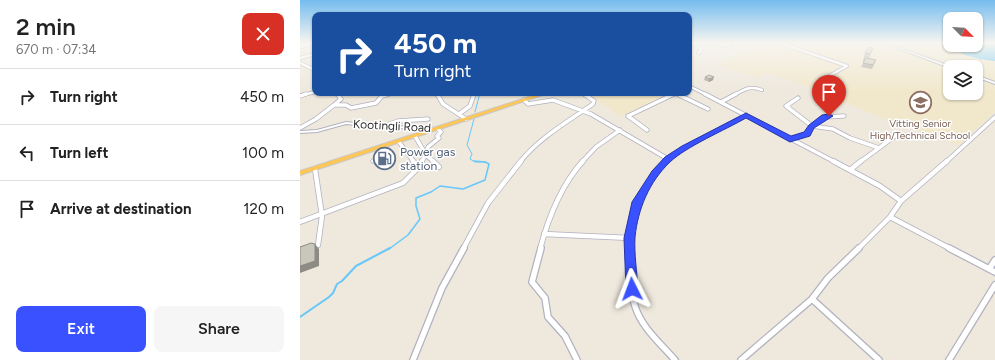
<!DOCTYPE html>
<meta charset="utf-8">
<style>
body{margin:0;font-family:Figtree,sans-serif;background:#f6f6f6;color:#222;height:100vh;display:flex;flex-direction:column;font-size:15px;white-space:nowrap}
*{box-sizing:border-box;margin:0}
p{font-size:13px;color:#767676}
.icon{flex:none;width:22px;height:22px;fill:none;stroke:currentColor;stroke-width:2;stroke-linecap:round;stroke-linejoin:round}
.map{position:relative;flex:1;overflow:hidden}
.drawer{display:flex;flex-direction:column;background:#fff;width:300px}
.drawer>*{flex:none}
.guide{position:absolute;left:12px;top:12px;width:380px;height:84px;border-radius:8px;box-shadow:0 1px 3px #0004;background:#1a4fa0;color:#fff;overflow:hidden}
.needle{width:26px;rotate:114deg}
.tools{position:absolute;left:643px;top:12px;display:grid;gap:8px}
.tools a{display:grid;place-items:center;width:40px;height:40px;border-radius:8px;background:#fff;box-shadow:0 1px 3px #0004;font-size:20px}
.pin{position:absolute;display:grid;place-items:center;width:34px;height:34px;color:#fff;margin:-41px -17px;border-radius:50% 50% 50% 0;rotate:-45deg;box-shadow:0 0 4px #0007}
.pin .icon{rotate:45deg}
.me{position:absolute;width:44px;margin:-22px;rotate:357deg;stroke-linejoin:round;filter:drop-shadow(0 0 3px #0008)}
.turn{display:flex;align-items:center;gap:14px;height:84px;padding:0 16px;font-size:18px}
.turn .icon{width:52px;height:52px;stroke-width:2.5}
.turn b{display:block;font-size:28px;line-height:34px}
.round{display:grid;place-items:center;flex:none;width:42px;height:42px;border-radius:8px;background:#f6f6f6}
.head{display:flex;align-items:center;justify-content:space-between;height:68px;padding:0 16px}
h1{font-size:24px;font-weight:600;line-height:30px}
.cta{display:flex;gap:8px;margin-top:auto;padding:8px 16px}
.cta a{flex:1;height:46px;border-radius:8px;background:#3951ff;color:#fff;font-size:16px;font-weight:600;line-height:46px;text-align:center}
.cta a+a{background:#f6f6f6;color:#222}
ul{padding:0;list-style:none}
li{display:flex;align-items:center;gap:12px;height:56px;padding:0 16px;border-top:1px solid #e0e0e0}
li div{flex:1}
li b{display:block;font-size:15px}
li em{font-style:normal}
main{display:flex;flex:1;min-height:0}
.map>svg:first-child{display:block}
.education{fill:#f1e7cb}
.water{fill:#67c8f9}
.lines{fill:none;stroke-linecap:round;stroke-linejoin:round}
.stream-far2{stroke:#67c8f9;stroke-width:1}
.stream-far1{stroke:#67c8f9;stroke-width:1.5}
.stream{stroke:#67c8f9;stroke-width:2}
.minor-far3-casing{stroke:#b1b2c0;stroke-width:4}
.minor-far2-casing{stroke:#b1b2c0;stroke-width:5}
.minor-far1-casing{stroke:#b1b2c0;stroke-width:6}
.minor-casing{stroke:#b1b2c0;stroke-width:8}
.tertiary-casing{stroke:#b1b2c0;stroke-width:2}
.trunk-casing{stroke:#c8c8c8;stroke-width:2}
.minor-far3{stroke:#fff;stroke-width:2.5}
.minor-far2{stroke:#fff;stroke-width:3.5}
.minor-far1{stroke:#fff;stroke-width:4.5}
.minor{stroke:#fff;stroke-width:5.5}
.tertiary{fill:#fff;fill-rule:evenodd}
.trunk{fill:#fec656;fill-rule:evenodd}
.wall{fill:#adaaa1}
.shaded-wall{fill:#8d8b83}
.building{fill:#c9c6bb;stroke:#8d8b83}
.route{fill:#3951ff;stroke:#2535a6}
.labels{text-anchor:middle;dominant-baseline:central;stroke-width:3;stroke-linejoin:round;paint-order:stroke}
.far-education-label{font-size:10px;fill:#785e54;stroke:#fff}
.street-label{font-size:12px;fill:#2c2c2c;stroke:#fff}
.service-label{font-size:12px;fill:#4e5e75;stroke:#fff;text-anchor:start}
</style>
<main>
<section class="drawer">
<div class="head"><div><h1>2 min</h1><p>670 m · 07:34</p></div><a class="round" style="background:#d93025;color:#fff"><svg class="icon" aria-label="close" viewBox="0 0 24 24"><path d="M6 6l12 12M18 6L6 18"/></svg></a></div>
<ul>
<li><svg class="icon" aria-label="right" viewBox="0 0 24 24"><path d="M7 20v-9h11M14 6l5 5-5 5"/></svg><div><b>Turn right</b></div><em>450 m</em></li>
<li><svg class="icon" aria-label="left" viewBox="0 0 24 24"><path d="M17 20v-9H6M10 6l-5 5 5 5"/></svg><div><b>Turn left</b></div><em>100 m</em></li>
<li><svg class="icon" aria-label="arrive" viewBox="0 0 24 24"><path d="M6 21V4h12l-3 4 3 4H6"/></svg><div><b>Arrive at destination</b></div><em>120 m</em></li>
</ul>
<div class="cta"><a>Exit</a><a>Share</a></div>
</section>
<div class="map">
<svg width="695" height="360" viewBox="0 0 695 360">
<rect width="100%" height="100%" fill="#eee8dd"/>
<path class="education" d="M461,43H582L650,67V93H676V77L695,84V112L659,145L582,118L514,89L468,73L458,78L417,64L465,45Z
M589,43H650V45H676V43H695V81L676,74V67H656Z
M286,93H372L321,116Z"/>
<path class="water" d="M641,43H650V45H676V43H695V61C677,60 655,53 641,43Z"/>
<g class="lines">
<path class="stream-far2" d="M175,112L180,93
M174,119L167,145L172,154L170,159L175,162H186"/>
<path class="stream-far1" d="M89,249L108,235L120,219L116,206V198L131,192L140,186L163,189L185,180L189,164L185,162L174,161"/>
<path class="stream" d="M0,317L29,297L33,293L37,284L42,281L56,266L90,248"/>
<defs>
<path id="minor-far3" d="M420,43L430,47
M480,43L547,66L529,76
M0,47L14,43
M398,53L401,51L400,47L411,43
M0,58L15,54
M0,63L15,70
M389,86L407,95
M36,93L38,95
M79,93L81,95
M136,93L137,95
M282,93L285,95
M374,93L379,95
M3,95L15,92
M85,95L94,93
M174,95L175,93
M372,95L375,94
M434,95C444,90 450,85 462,90"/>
<path id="minor-far2" d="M37,94L41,99L34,105H46L51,108L76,103L82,96
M80,94L82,96L89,94
M137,94L143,104L166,119
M377,94L408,109
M405,94L535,162
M0,96L6,94
M224,100L228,104L253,100L291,114L368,159
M421,102L436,94
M159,114L170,106L174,94
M512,126L533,129L550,138L579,148L599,133
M512,126L525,117L544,116
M81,127L98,121L128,119
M0,128L16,119L34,105
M347,130L328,116L374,94
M115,136L126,155L134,162
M490,139L507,134L512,126L486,106L498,98
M99,142L114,162
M73,161L82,153V147
M121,162L126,155L128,147L139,138L137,136L141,132L138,129
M220,162C239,138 267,122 293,104L294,101L284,94
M282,162L296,147L320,130
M365,162L386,147L446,115
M560,162L579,148
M646,162L695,117"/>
<path id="minor-far1" d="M113,161L118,168
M133,161L139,167
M533,161L580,186L601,201L590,217L651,249
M15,169L22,216L18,245
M550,170L561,161
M601,201L647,161
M0,222L103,183L118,168L122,161
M244,234L330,238
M163,249L188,203L221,161
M240,249C248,219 262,184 283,161
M330,249C331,215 341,185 366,161
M558,249L590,217"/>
<path id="minor" d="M241,248L232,282L245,298L248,317L265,336L277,360
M330,248C330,266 329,289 335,306C341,327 361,344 375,360
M559,248L528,278L512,299L579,360
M649,248L695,272
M689,269L695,260
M113,360L142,288L164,248
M441,360L512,299
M649,360L695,285"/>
<path id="tertiary" d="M583,43H586L653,67H650V68Z
M676,75L695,82V84L676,77Z
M46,122L75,125L138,128L140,129L138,130L75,127L46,124L17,132L0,133V131L17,130Z"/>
<path id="trunk" d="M398,43H403L389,48V46Z
M241,93H249L0,175V171Z"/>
</defs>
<use href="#minor-far3" class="minor-far3-casing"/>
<use href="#minor-far2" class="minor-far2-casing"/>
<use href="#minor-far1" class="minor-far1-casing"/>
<use href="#minor" class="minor-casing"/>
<use href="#tertiary" class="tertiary-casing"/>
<use href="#trunk" class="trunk-casing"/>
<use href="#minor-far3" class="minor-far3"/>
<use href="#minor-far2" class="minor-far2"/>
<use href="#minor-far1" class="minor-far1"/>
<use href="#minor" class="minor"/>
<use href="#tertiary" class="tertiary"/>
<use href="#trunk" class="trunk"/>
</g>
<path class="wall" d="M573,48L569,58L576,60L572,69L561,67L564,61H563L565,53Z
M405,77L413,80L409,82L404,80Z"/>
<path class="shaded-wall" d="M414,77L413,80L409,82V79Z
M15,244L19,249V266L0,273V266Z"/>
<path class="building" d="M568,47L573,48L570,54L565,53Z
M566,58L576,60L573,65L563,63Z
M409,75L414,77L409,79L405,77Z
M11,243L15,244V261L0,266V247Z"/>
<linearGradient id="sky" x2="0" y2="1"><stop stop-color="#74bcef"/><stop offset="0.46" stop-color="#f7f5f0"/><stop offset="1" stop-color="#f7f5f0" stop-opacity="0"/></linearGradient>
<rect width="695" height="93" fill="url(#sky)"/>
<path class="route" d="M446,113L491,136L504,132L509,125L522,115L529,114L533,116L514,128L510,136L490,142L446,118C425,130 387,146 370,162C349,182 338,209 335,237C334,254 337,272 338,289L336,293L332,294L327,293L326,289L324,238L332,202L352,171L365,157L382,146Z"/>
<defs>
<symbol id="school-ring" viewBox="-11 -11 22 22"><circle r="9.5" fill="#fff" stroke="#8d6e63" stroke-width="1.5"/><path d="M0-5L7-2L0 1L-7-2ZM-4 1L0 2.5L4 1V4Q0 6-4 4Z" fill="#8d6e63"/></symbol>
<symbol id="fuel-ring" viewBox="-11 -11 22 22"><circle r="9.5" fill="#fff" stroke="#5c6f8a" stroke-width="1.5"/><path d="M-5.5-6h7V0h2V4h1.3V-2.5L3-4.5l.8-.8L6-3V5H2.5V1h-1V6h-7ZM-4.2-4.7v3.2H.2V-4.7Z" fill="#5c6f8a"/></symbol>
</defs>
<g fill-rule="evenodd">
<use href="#school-ring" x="608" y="90" width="25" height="25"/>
<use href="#fuel-ring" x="72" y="146" width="25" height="25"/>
</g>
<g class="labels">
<g class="far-education-label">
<text x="620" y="123">Vitting Senior<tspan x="620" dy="12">High/Technical School</tspan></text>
</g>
<g class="street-label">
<text transform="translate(92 126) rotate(3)">Kootingli Road</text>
</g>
<g class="service-label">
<text x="100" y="152">Power gas<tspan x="100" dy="14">station</tspan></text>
</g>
</g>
</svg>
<div class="tools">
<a><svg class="needle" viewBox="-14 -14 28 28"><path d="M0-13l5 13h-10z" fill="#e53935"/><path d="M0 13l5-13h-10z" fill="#767676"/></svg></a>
<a><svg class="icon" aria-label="layers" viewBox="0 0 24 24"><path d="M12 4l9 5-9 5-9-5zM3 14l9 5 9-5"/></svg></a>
</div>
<div class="pin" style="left:529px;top:116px;background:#d93025"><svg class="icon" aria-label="arrive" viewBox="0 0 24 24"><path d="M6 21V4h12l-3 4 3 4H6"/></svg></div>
<svg class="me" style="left:332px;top:289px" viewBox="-20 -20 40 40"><path d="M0-17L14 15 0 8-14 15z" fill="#3951ff" stroke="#fff" stroke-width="4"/></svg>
<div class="guide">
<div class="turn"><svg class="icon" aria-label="right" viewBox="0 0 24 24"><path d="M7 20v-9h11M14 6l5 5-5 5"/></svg><div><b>450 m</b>Turn right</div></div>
</div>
</div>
</main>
